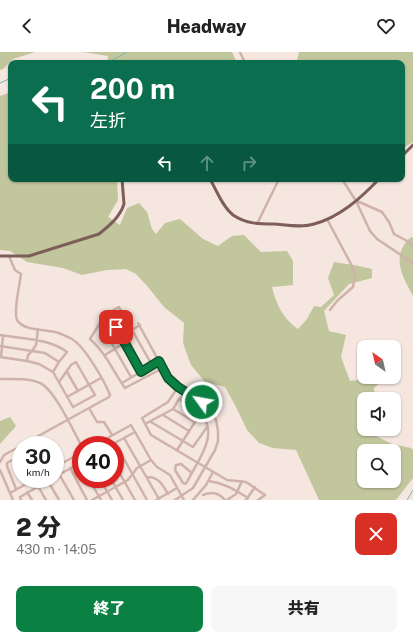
<!DOCTYPE html>
<html lang="ja">
<meta charset="utf-8">
<style>
body{margin:0;font-family:"Public Sans","Noto Sans JP",sans-serif;background:#f6f6f6;color:#222;height:100vh;display:flex;flex-direction:column;font-size:15px;white-space:nowrap}
*{box-sizing:border-box;margin:0}
p{font-size:13px;color:#767676}
.icon{flex:none;width:22px;height:22px;fill:none;stroke:currentColor;stroke-width:2;stroke-linecap:round;stroke-linejoin:round}
.map{position:relative;height:448px;overflow:hidden}
.panel{display:flex;flex-direction:column;background:#fff;flex:1}
.panel>*{flex:none}
.hud{position:absolute;left:8px;top:8px;width:397px;height:122px;border-radius:8px;box-shadow:0 1px 3px #0004;background:#0b6e4f;color:#fff;overflow:hidden}
.needle{width:26px;rotate:326deg}
.tools{position:absolute;left:357px;top:288px;display:grid;gap:8px}
.tools a{display:grid;place-items:center;width:44px;height:44px;border-radius:8px;background:#fff;box-shadow:0 1px 3px #0004;font-size:20px}
.speed{position:absolute;left:12px;top:384px;display:flex;gap:8px;font-size:20px;font-weight:700;text-align:center}
.speed>*{display:grid;place-content:center;width:52px;height:52px;border-radius:50%;background:#fff;box-shadow:0 1px 3px #0004;line-height:1}
.speed small{font-size:10px;font-weight:400}
.speed .limit{border:6px solid #d22;background:#fff;color:#111}
.pin{position:absolute;display:grid;place-items:center;width:34px;height:34px;color:#fff;margin:-17px;border-radius:8px;box-shadow:0 2px 6px #0006}
.me{position:absolute;width:44px;margin:-22px;rotate:302deg;stroke-linejoin:round;filter:drop-shadow(0 0 3px #0008)}
.turn{display:flex;align-items:center;gap:14px;height:84px;padding:0 16px;font-size:18px}
.turn .icon{width:52px;height:52px;stroke-width:2.5}
.turn b{display:block;font-size:28px;line-height:34px}
.lanes{display:flex;align-items:center;height:38px;padding:0 16px;background:#0003;justify-content:center;gap:20px;direction:ltr}
.lanes .off{opacity:.35}
.round{display:grid;place-items:center;flex:none;width:42px;height:42px;border-radius:8px;background:#f6f6f6}
.headline{display:flex;align-items:center;justify-content:space-between;height:68px;padding:0 16px}
h1{font-size:24px;font-weight:800;line-height:30px}
.button{display:flex;gap:8px;margin-top:auto;padding:8px 16px}
.button a{flex:1;height:46px;border-radius:8px;background:#0b8043;color:#fff;font-size:16px;font-weight:800;line-height:46px;text-align:center}
.button a+a{background:#f6f6f6;color:#222}
header{display:flex;justify-content:space-between;align-items:center;height:52px;padding:0 16px;background:#fff;font-size:18px;font-weight:800}
.map>svg:first-child{display:block}
.green{fill:#c1c69d;fill-rule:evenodd}
.lines{fill:none;stroke-linecap:round;stroke-linejoin:round}
.stream{stroke:#7bb5ab;stroke-width:1}
.minor{stroke:#cfb2a9;stroke-width:2.5}
.major{stroke:#7e5e59;stroke-width:3}
.route-casing{stroke:#07532c;stroke-width:10}
.route{stroke:#0b8043;stroke-width:7}
</style>
<header><svg class="icon" aria-label="back" viewBox="0 0 24 24"><path d="M15 5l-7 7 7 7"/></svg>Headway<svg class="icon" aria-label="heart" viewBox="0 0 24 24"><path d="M12 20l-8-8c-3-5 5-10 8-4 3-6 11-1 8 4z"/></svg></header>
<div class="map">
<svg width="413" height="448" viewBox="0 0 413 448">
<rect width="100%" height="100%" fill="#f5e6df"/>
<path class="green" d="M0,0H35L13,7L3,17L0,18Z
M83,0H232L237,11H107L108,4Z
M299,0H413V90L402,97V11H295L297,8Z
M11,40V127H117L118,148L108,165L120,173L127,156L139,151L147,160L152,177L156,182L165,171L180,167L203,187L218,194L232,184L244,183L261,200L287,199L293,209V233L272,235C276,252 283,267 298,277L307,267L314,254L321,255L334,243L328,226L334,210L359,214L372,217V226L349,232L324,259L329,279L346,283L341,305L350,329C363,328 374,325 387,325L374,336L375,347H364V377H378L376,384L392,392L411,396L413,398V426L396,448H319L296,398L273,396L259,391L247,378L236,355L225,335L205,330L191,313L183,291L184,271L164,255L148,235L136,222L126,217L107,218L82,223L63,216L27,210L10,199L0,198V44ZM364,399H394V429H364Z
M413,185V244C405,229 393,210 404,193C407,189 408,186 413,185Z
M10,365L16,374L0,392V369Z"/>
<g class="lines">
<path class="stream" d="M107,11L127,0
M0,31L11,26
M407,448L413,438"/>
<path class="minor" d="M240,0L245,11
M342,127L356,149L370,179L377,187L413,211
M357,149L382,160L389,170L394,182L409,190L413,194
M327,167L352,214L355,223L353,235L337,249L330,258
M257,172L279,127
M9,204L15,218L21,222C20,232 13,259 17,268C24,279 43,277 55,280C60,281 66,284 72,287C85,295 104,328 110,343L109,345L22,393
M108,261L141,320
M100,271L131,325
M138,271L168,326L178,335L203,350L210,358L216,368L218,379V389L215,398L193,436L175,448
M0,283C22,287 48,286 67,300L59,310
M0,294L32,299L36,293L38,277
M32,299L45,301L59,310L53,320L39,312L27,309L28,303Z
M105,303L121,293L127,281L140,273
M0,305L27,309
M1,305L3,284
M152,313L159,309
M53,320L73,355L95,343L76,310L71,313L59,330
M67,320L78,339
M0,327C13,327 28,326 40,331C54,337 73,378 81,393
M122,331L152,313L119,255L105,263L90,287C106,301 113,319 125,336L163,316
M178,335L168,350L142,366L151,383L227,428L246,430L265,443L258,448
M67,345L101,326
M179,347C185,351 193,354 198,359C222,380 198,408 187,430L185,432L183,431L175,418L176,413L181,412L192,421
M89,356L97,370H104L112,383
M173,357L195,370
M163,363L189,379
M151,370L193,395L207,375
M145,372L173,357L179,347L187,341
M38,384L42,393
M124,386L159,447
M115,391L147,448
M95,393L131,373L151,408L157,415L170,423L184,448
M111,393L135,380
M177,398L195,370L210,358
M15,406L21,417
M0,410L4,403L21,394
M115,413L135,448
M55,415L74,448
M55,415L81,401
M70,416L87,448
M0,418L13,448
M55,425L80,411L81,412
M147,425C159,425 163,433 168,442
M89,427L101,448
M100,427L112,448
M111,427L123,448
M48,429L59,448
M209,429C224,431 235,438 248,446
M38,434L46,448
M16,437L7,414V411L21,403
M27,440L32,448
M10,441L35,427
M203,443C212,439 219,441 225,448
M21,448L20,445L51,427
M92,448L128,428L137,416L151,408
M156,448L177,436
M193,448L206,433L213,420
M227,448L236,442L242,429
M246,448L255,435"/>
<path class="major" d="M402,104L413,93
M210,127C217,139 222,154 233,163C246,172 260,172 274,172C287,173 302,176 314,172C340,165 361,146 379,127
M0,204H29L99,182C109,174 120,165 124,152L122,127"/>
</g>
<g class="lines">
<defs>
<path id="route" d="M116,275L141,320L159,309L168,326L178,335L202,350"/>
</defs>
<use href="#route" class="route-casing"/>
<use href="#route" class="route"/>
</g>
</svg>
<div class="tools">
<a><svg class="needle" viewBox="-14 -14 28 28"><path d="M0-13l5 13h-10z" fill="#e53935"/><path d="M0 13l5-13h-10z" fill="#767676"/></svg></a>
<a><svg class="icon" aria-label="sound" viewBox="0 0 24 24"><path d="M4 9h4l5-4v14l-5-4H4zM17 9q2 3 0 6"/></svg></a>
<a><svg class="icon" aria-label="search" viewBox="0 0 24 24"><circle cx="10" cy="10" r="6"/><path d="M15 15l6 6"/></svg></a>
</div>
<div class="speed"><div>30<small>km/h</small></div><div class="limit">40</div></div>
<div class="pin" style="left:116px;top:275px;background:#d93025"><svg class="icon" aria-label="arrive" viewBox="0 0 24 24"><path d="M6 21V4h12l-3 4 3 4H6"/></svg></div>
<svg class="me" style="left:202px;top:350px" viewBox="-20 -20 40 40"><circle r="17" fill="#0b8043" stroke="#fff" stroke-width="3"/><path d="M0-11L8 9 0 5-8 9z" fill="#fff"/></svg>
<div class="hud">
<div class="turn"><svg class="icon" aria-label="left" viewBox="0 0 24 24"><path d="M17 20v-9H6M10 6l-5 5 5 5"/></svg><div><b>200 m</b>左折</div></div>
<div class="lanes"><svg class="icon" aria-label="left" viewBox="0 0 24 24"><path d="M17 20v-9H6M10 6l-5 5 5 5"/></svg><svg class="icon off" aria-label="ahead" viewBox="0 0 24 24"><path d="M12 20V5M6 11l6-6 6 6"/></svg><svg class="icon off" aria-label="right" viewBox="0 0 24 24"><path d="M7 20v-9h11M14 6l5 5-5 5"/></svg></div>
</div>
</div>
<section class="panel">
<div class="headline"><div><h1>2 分</h1><p>430 m · 14:05</p></div><a class="round" style="background:#d93025;color:#fff"><svg class="icon" aria-label="close" viewBox="0 0 24 24"><path d="M6 6l12 12M18 6L6 18"/></svg></a></div>
<div class="button"><a>終了</a><a>共有</a></div>
</section>
